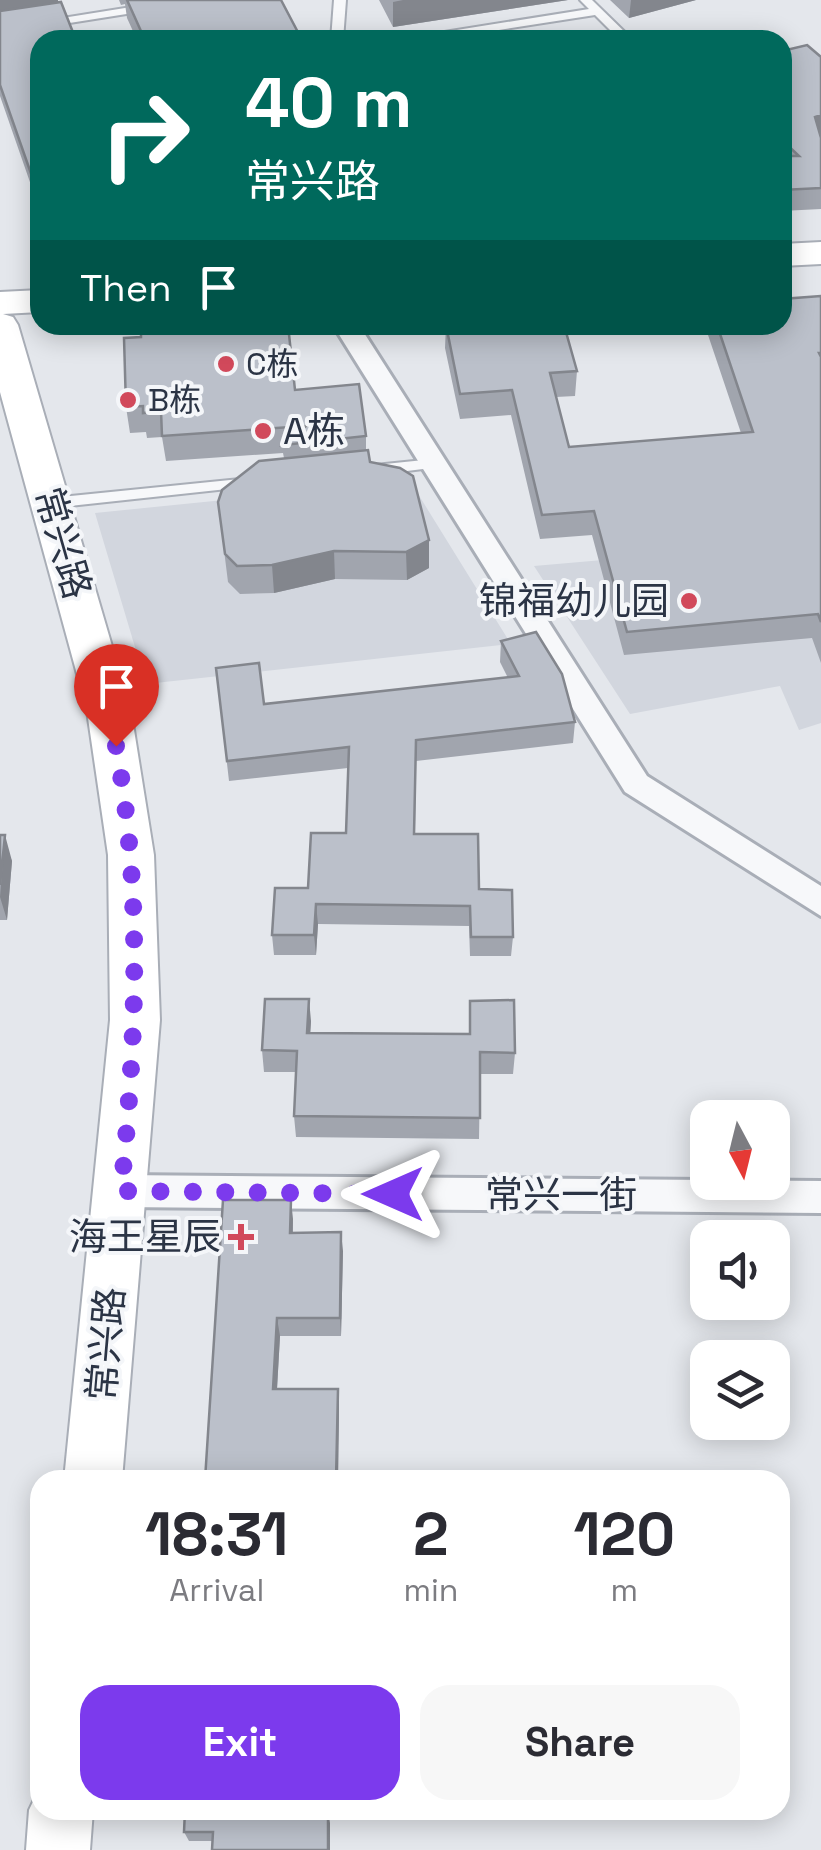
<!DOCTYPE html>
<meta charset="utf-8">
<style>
body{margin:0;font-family:"Space Grotesk","Noto Sans SC",sans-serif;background:#f7f7f7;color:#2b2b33;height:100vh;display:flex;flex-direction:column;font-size:38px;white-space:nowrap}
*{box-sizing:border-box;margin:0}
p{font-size:32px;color:#7c7c81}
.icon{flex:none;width:55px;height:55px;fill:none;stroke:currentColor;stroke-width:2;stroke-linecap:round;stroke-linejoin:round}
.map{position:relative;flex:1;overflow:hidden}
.panel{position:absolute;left:30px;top:1470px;width:760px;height:350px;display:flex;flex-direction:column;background:#fff;border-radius:30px;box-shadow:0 5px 25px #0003}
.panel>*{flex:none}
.banner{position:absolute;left:30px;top:30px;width:762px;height:305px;border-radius:30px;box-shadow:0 5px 25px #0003;background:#00695c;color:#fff;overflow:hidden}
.needle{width:65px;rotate:173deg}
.fabs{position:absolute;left:690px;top:1100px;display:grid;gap:20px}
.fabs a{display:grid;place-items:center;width:100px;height:100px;border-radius:20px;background:#fff;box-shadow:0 5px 25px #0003;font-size:50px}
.pin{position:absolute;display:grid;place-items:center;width:85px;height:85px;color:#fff;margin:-102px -42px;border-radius:50% 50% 50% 0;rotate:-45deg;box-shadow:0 0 10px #0007}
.pin .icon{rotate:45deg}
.me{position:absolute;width:110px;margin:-55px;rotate:270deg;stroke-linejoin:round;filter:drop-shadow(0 0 8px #0008)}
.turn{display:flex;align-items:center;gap:35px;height:210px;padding:0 50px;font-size:45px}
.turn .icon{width:130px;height:130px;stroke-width:2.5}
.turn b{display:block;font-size:70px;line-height:85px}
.then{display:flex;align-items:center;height:95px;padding:0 50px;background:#0003;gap:20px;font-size:38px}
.eta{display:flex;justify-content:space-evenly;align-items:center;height:170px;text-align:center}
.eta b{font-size:60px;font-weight:700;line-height:70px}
.cta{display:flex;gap:20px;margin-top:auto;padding:20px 50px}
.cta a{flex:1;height:115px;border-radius:30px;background:#7c3aed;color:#fff;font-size:40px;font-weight:700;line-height:115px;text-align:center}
.cta a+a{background:#f7f7f7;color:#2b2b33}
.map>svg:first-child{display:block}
.built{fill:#d2d6de}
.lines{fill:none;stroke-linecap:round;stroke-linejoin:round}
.lane-casing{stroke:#a9aeb7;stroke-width:4}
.street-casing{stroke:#a9aeb7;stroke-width:6}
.secondary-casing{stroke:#a9aeb7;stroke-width:4}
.lane{fill:#f7f8fa;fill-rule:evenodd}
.street{fill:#f7f8fa;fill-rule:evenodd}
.secondary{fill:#fff;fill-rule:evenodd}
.wall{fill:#a1a5ae}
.shaded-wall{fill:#83868d}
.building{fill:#bbc0ca;stroke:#83868d;stroke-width:2.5}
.route{stroke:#7c3aed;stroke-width:18;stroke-dasharray:0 32.4}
.poi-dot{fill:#d1495b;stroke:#f4f6f9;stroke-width:4}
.labels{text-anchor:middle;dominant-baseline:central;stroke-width:8;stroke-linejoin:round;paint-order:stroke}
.far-poi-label{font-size:32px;fill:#2b3445;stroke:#f4f6f9;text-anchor:start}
.poi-label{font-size:38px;fill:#2b3445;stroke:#f4f6f9;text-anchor:end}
.street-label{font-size:38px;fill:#2b3445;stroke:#f4f6f9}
</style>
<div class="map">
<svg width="821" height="1850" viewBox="0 0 821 1850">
<rect width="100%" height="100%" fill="#e4e7ec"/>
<path class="built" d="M410,481L511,644L146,684L95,513Z
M821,541V723L799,730L780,686L630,714L534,566Z"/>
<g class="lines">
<defs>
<path id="lane" d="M175,0H202L196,3L0,34V28Z
M334,0H346L343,40H331Z
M580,0H592L633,40H620L595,15L435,40H407L413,37L589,9Z
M434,459L441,464L439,467L375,475L368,470L375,465Z
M250,478L257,483L255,486L51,508L44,503L51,498Z"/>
<path id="street" d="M333,325H359L647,776L821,886V916L625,792Z
M121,1175L821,1181V1213L121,1207L108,1202L103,1191L108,1180Z"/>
<path id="secondary" d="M821,242V264L782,266V244Z
M40,290V312L3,314L13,317L18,325L131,711L154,855L160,1020L122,1480H64L110,1020L108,855L87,711L0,392V292Z
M40,1787V1810H93L90,1850H26L29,1810Z"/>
</defs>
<use href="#lane" class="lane-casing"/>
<use href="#street" class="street-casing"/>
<use href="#secondary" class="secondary-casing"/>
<use href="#lane" class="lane"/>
<use href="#street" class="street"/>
<use href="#secondary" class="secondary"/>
</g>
<path class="wall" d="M0,0L40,40V211L0,96Z
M119,0H281L302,40H137L127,18L125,4L121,5Z
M379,0H568L393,27Z
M610,0H696L629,18Z
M782,51L821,57V209L782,211Z
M821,296V663L812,638L624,655L592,535L540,539L511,415L460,419L445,348L446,325L577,371L575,396L556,397L569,447L741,433L706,329V325H782Z
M141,337L295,390L366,436V450L370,462L429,568L407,580L335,579L274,593L240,594L228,582L218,502L284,458L283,453L166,461L162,437L147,438L146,432L130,433L126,407Z
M501,641L575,722L573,743L416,761L415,834L479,889L513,937L511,956H470L469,926L318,924L316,955H274L272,935L308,888L346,833L348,768L229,781L216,668L264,704L508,678L500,662Z
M0,835L12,861L7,920H0Z
M470,1001L515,1053L513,1074H480L479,1139L296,1137L294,1116L296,1072H264L262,1050L311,1021L310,1033L469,1034Z
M293,1219V1233L343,1251L341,1336H280L277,1389H338L339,1406L338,1480H205Z
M259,1810V1814L330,1823V1850H212V1841H189L184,1832Z"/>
<path class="shaded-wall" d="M0,0H58L60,15L0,24Z
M403,0H568L393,27V2Z
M631,0H696L629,18Z
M821,115V135L811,138L815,117Z
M40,184V211L35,185Z
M429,540V568L407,580L406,552Z
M334,551L335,579L274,593L272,565Z
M5,835L12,861L7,920L0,897Z
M316,904L318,924L316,955L314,935Z
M309,999L311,1021L309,1055L307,1033Z
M291,1200L293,1219L292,1252L290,1233Z
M341,1232L343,1251L341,1336L340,1318Z
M277,1318L280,1336L276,1406L273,1389Z
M338,1389L339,1406L338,1480H336Z
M328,1813L330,1823V1850H328Z"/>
<path class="building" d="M127,0H281L302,40H145Z
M61,2L76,40H40V184L35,185L0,85V11Z
M807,45L821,57V115L815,117L821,138V188L782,190V156H799L782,140V51Z
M821,296V353H819L821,357V622L818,614L627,632L594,511L542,515L512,390L460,394L446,325H564L577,371L550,373L569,447L753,432L717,325H782V299Z
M157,325H288L295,390L359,384L366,436L283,445L306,426L162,436L161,411L143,413V406L126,407L124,338L141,337V331L158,329Z
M368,450L370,462L400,468L413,476L429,540L406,552L334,551L272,565L237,566L225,554L218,502L222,490L259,461Z
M536,632L562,674L575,722L416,740L414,834H478L479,889L512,890L513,937H471L470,906L316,904L314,935H272L275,888H308L311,833H346L349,747L227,761L216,668L259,663L264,704L519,676L501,641Z
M0,835H5L0,885Z
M265,999H309L307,1033L470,1034V1001L514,1000L515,1053L480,1052V1118L294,1116L297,1051L262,1050Z
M223,1200H291L290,1233L341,1232L340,1318H277L273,1389H338L336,1480H205Z
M185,1810H255V1814L328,1813V1850H212L213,1832H184Z"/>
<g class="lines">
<path class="route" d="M116,746C143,894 136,1042 121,1191L393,1194"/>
</g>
<g class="poi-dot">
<circle cx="226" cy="364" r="10"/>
<circle cx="128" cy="400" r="10"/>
<circle cx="263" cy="431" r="10"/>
<circle cx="689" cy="601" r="10"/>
<path d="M236 1222h10v10h10v10h-10v10h-10v-10h-10v-10h10z"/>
</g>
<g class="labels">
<g class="far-poi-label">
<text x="246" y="364">C栋</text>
<text x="148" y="400">B栋</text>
</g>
<g class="poi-label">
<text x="283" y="431" text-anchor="start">A栋</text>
<text x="669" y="601">锦福幼儿园</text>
<text x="221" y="1237">海王星辰</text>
</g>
<g class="street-label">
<text transform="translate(63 543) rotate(74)">常兴路</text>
<text x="561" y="1195">常兴一街</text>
<text transform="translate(106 1344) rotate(-85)">常兴路</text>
</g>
</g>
</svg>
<div class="fabs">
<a><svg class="needle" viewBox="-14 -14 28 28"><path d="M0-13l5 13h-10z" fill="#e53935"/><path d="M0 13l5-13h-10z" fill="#7c7c81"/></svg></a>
<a><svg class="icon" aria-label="sound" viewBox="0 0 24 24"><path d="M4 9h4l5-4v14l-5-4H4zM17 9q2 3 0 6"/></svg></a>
<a><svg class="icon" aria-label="layers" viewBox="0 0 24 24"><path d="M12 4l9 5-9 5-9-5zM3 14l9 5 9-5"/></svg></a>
</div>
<div class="pin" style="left:116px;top:746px;background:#d93025"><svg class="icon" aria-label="arrive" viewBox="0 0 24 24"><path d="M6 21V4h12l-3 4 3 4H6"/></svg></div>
<svg class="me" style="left:393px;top:1194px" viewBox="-20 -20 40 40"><path d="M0-17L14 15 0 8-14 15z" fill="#7c3aed" stroke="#fff" stroke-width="4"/></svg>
<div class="banner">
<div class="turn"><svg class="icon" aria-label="right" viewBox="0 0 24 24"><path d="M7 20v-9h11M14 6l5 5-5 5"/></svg><div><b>40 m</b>常兴路</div></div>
<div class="then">Then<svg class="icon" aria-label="arrive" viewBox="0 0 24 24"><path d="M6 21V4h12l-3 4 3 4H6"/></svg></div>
</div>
<section class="panel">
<div class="eta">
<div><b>18:31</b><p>Arrival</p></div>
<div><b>2</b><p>min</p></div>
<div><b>120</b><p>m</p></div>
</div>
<div class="cta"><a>Exit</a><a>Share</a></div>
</section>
</div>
